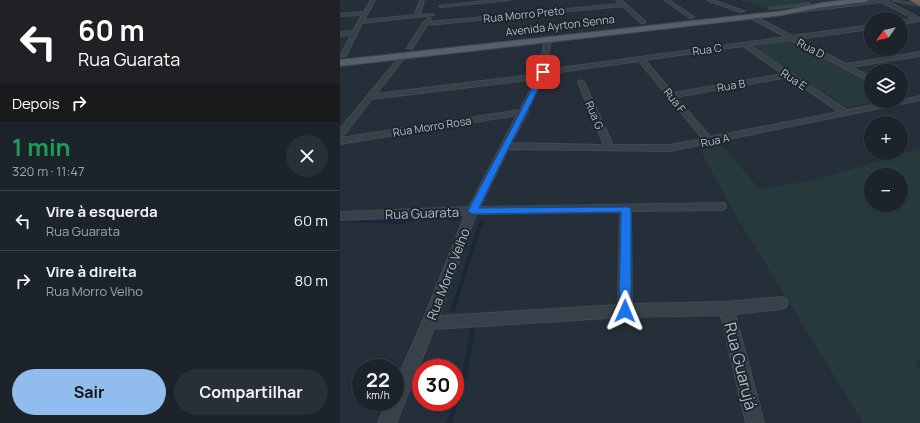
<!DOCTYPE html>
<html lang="pt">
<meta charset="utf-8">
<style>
body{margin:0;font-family:Manrope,sans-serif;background:#292f37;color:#f1f3f6;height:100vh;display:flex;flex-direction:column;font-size:15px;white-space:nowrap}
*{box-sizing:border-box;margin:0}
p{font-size:13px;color:#a0a4a9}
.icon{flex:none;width:22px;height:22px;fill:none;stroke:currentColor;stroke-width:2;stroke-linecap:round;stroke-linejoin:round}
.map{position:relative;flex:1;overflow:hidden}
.side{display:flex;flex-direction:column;background:#1c232b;width:340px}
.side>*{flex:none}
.top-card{background:#202124;color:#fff;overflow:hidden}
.needle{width:26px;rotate:236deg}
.controls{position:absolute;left:524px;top:12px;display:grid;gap:8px}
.controls a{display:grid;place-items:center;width:44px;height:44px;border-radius:50%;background:#1c232b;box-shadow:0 1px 3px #0004,0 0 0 1px #3a4047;font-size:20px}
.speed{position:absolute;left:12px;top:359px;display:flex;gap:8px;font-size:20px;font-weight:700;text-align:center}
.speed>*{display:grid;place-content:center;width:52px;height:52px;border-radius:50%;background:#1c232b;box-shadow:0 1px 3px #0004,0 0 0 1px #3a4047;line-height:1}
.speed small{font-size:10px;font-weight:400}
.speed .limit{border:6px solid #d22;background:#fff;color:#111}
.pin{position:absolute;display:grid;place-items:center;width:34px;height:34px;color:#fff;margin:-17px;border-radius:8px;box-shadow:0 2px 6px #0006}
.me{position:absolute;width:44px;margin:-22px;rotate:1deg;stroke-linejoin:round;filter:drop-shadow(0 0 3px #0008)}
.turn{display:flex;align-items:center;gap:14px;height:84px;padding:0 12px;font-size:18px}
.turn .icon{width:52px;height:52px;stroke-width:2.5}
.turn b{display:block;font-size:28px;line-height:34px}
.then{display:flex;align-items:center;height:38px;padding:0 12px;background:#0003;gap:8px;font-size:15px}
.round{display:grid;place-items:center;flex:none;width:42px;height:42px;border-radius:21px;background:#292f37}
.overview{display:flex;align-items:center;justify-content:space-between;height:68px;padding:0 12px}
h1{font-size:24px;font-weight:700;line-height:30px;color:#1e9e55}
.button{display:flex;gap:8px;margin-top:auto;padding:8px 12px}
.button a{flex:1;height:46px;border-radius:24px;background:#90bcee;color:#111;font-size:16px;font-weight:700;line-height:46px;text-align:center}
.button a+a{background:#292f37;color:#f1f3f6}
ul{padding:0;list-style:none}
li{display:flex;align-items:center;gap:12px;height:60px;padding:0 12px;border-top:1px solid #3a4047}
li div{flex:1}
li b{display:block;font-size:15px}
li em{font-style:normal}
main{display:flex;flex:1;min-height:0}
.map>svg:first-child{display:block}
.green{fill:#273a3b;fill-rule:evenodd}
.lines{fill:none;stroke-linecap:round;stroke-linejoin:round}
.stream-far1{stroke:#192736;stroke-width:4}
.stream{stroke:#192736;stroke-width:5}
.street-casing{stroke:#414a53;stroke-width:2}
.primary-casing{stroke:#414a53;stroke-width:2}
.highway-casing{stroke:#434c55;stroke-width:2}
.street{fill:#38414a;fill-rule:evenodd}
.primary{fill:#56606a;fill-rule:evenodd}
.highway{fill:#6f6356;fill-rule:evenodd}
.route{fill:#1a73e8;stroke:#114b97}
.labels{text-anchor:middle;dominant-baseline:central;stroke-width:4;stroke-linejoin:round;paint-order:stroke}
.far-street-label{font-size:11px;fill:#b4bcc6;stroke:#1d262f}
.street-label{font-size:13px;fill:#b4bcc6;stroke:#1d262f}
.near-street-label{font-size:16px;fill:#b4bcc6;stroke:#1d262f}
</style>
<main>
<section class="side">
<div class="top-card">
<div class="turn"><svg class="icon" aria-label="left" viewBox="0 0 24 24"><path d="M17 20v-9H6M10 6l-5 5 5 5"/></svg><div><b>60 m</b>Rua Guarata</div></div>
<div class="then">Depois<svg class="icon" aria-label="right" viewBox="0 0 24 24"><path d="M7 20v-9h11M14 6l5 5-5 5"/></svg></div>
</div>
<div class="overview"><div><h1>1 min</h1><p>320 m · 11:47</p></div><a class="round"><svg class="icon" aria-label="close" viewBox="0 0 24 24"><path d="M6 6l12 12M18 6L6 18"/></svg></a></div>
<ul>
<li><svg class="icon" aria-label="left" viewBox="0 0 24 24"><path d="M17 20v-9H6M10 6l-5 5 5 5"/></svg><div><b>Vire à esquerda</b><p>Rua Guarata</p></div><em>60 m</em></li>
<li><svg class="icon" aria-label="right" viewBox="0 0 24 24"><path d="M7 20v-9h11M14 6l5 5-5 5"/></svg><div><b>Vire à direita</b><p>Rua Morro Velho</p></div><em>80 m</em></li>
</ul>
<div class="button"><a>Sair</a><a>Compartilhar</a></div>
</section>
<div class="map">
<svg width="580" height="423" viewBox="0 0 580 423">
<rect width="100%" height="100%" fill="#252f39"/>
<path class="green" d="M400,0H484L423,7Z
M449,39L531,83V101H540L507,107L408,44Z
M382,145L419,189L476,180L580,148V360L574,362L580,370V423H523L392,209L360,149ZM531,175H561V205H531Z"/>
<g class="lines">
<path class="stream-far1" d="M0,220L58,222L88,216L119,219
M114,306L141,222"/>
<path class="stream" d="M113,309L114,305
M109,423L123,383L133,330"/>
<defs>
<path id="street" d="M31,0H35L24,20L75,15L80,0H84L80,15L92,14L94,15L22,23L6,56L1,57L0,56L11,35L0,36V32L13,31L22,15L0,16V14L24,12Z
M153,0H170L101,7L99,6Z
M276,0H281L305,21V23H301L283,6L87,25L72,49L67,48L83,23L89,18L91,19L90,22L280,4Z
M324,0H329L354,17L350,18Z
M367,0H373L404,11L400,12Z
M537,0H549L547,1L580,18V21L561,24V20L574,19L542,2L459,12L457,11Z
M552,0L580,4V6L554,1Z
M470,3L468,5L430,9L428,8Z
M408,15H412L452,36L531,25V29L457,39L506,64L580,52V56L511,67L531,77V82L451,40L409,45L507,110L554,101H561V100L580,96V100L329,151L168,149L140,207L385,203L386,206L385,209L381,210L291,211L292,304L387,302L441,297L446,299L448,303L446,307L441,309L395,314L424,423H406L381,315L285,317L94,329L56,423H38L47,402H55V384L82,323L125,215L0,220V212L129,207L177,115L0,144V138L180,110L196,79L32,99L3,136L0,137V129L61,55L66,56L36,94L198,74L205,39L208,37L211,39L205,70L446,37L408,17ZM403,46L443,74L333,93L305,60ZM299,61L363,139L329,145H273L244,82L241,80L238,82L264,145L171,143L188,112L187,111L205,74ZM448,77L499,112L370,137L336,97ZM280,212L278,305L99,316L136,214Z"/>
<path id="primary" d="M506,0H529L525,2L482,7L443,15L0,66V60L443,11L482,3Z"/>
<path id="highway" d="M570,0H580V6Z"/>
</defs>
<use href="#street" class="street-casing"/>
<use href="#primary" class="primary-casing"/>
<use href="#highway" class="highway-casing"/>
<use href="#street" class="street"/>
<use href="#primary" class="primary"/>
<use href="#highway" class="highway"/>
</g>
<path class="route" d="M203,70L206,72C185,118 160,162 139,208L289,207L291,209V311L289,314L285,316L281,314L279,311L281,212L132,214L128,211C152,164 178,119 200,72Z"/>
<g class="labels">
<g class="far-street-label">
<text transform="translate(184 14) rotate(-6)">Rua Morro Preto</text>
<text transform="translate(220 25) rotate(-7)">Avenida Ayrton Senna</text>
<text transform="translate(471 48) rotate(28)">Rua D</text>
<text transform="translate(367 49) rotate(-8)">Rua C</text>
<text transform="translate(454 79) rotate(34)">Rua E</text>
<text transform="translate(391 85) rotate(-10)">Rua B</text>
<text transform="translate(335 100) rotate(51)">Rua F</text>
<text transform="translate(255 115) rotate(67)">Rua G</text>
<text transform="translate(92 126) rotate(-9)">Rua Morro Rosa</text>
<text transform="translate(375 140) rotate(-12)">Rua A</text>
</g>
<g class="street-label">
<text transform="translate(82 213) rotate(-2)">Rua Guarata</text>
<text transform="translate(108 274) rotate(-69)">Rua Morro Velho</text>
</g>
<g class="near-street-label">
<text transform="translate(401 366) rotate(76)">Rua Guarujá</text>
</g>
</g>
</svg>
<div class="controls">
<a><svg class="needle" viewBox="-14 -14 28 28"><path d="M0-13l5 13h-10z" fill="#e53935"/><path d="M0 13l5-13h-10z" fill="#a0a4a9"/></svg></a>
<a><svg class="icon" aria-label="layers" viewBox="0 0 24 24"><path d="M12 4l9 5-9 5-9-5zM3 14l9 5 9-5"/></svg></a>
<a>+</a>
<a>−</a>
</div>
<div class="speed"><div>22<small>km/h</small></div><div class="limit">30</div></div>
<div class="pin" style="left:203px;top:72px;background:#d93025"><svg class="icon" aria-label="arrive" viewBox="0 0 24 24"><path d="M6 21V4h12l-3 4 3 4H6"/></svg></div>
<svg class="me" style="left:285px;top:311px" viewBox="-20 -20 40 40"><path d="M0-17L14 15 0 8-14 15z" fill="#1a73e8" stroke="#fff" stroke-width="4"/></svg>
</div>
</main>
